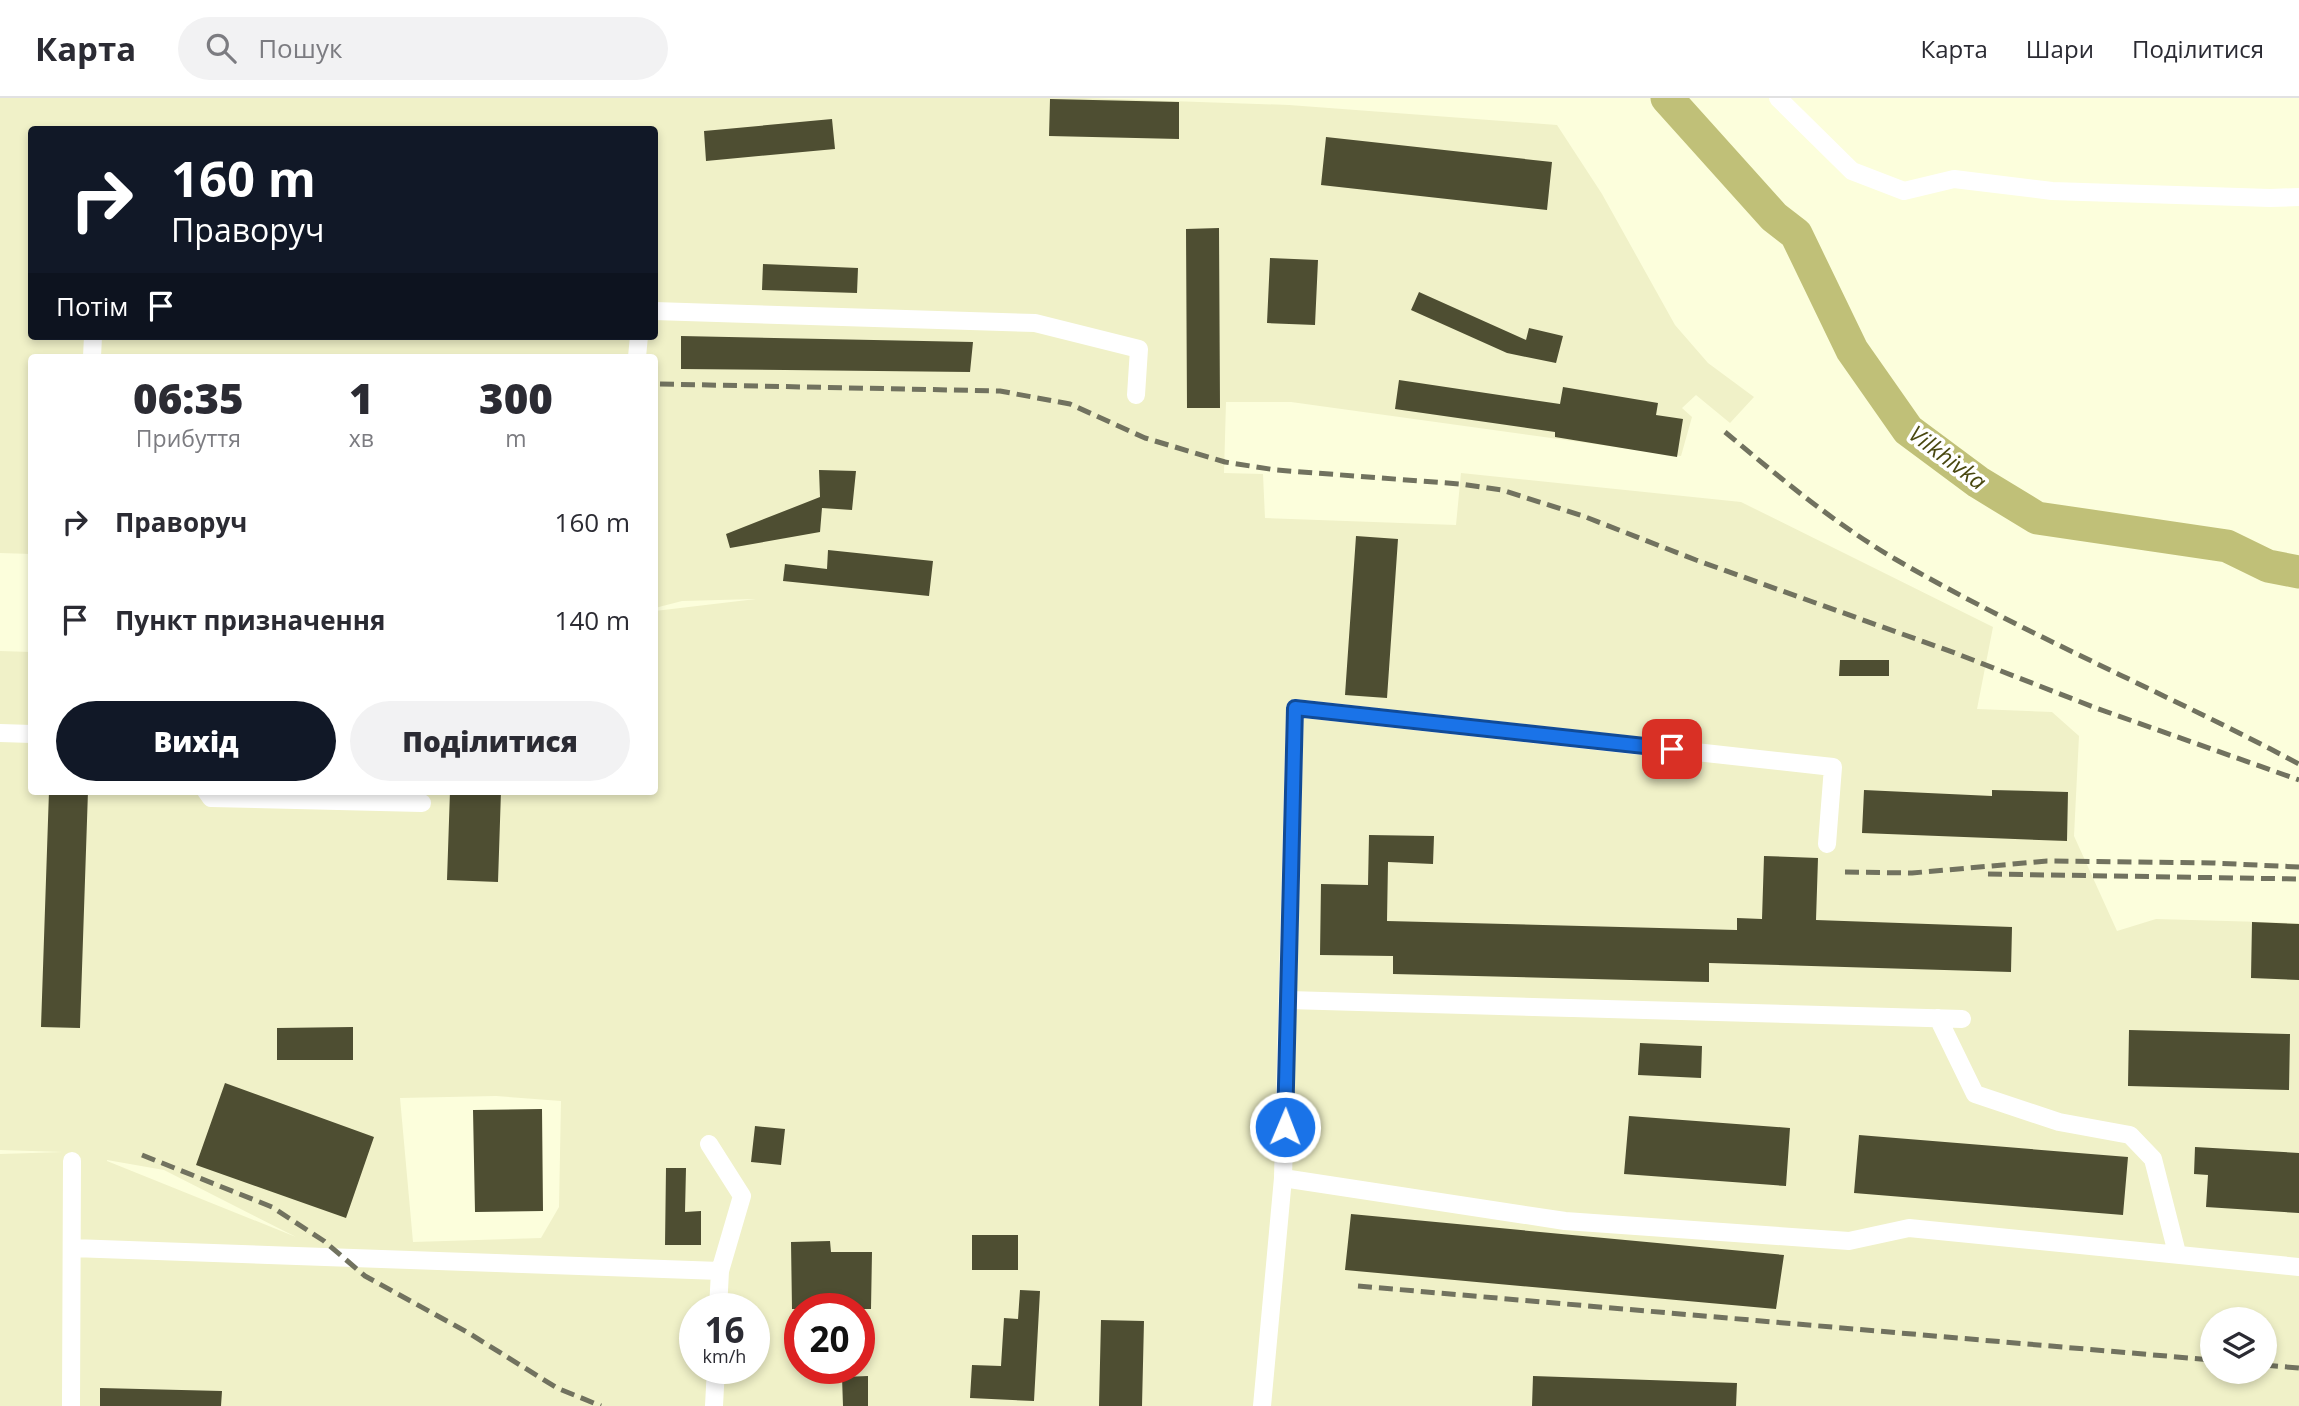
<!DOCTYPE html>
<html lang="uk">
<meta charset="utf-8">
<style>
body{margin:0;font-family:"Open Sans",sans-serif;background:#f2f2f3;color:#2b2b33;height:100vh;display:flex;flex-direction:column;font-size:26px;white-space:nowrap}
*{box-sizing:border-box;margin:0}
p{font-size:23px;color:#7c7c81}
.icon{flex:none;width:38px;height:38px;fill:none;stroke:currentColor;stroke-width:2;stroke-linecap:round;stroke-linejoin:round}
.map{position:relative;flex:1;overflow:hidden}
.side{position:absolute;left:28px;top:256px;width:630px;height:441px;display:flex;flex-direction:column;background:#fff;border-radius:7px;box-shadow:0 4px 10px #0003}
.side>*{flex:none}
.hud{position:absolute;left:28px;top:28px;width:630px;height:214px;border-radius:7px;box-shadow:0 4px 10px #0003;background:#111827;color:#fff;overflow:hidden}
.controls{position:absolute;left:2200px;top:1209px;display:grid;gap:14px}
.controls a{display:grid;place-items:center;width:77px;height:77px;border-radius:50%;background:#fff;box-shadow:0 4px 10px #0003;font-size:35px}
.speed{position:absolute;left:679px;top:1195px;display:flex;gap:14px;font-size:35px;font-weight:700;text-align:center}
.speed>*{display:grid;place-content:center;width:91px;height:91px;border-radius:50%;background:#fff;box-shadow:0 4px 10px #0003;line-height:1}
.speed small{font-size:18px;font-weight:400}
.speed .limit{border:10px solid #d22;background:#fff;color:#111}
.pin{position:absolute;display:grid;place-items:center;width:60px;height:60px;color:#fff;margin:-30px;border-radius:14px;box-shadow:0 4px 10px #0006}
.me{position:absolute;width:77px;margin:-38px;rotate:1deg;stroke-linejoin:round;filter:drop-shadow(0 0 5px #0008)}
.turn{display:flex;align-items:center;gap:24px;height:147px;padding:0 28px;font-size:32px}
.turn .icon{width:91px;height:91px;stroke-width:2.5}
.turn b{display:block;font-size:49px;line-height:60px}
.then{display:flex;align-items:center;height:66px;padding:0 28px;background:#0003;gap:14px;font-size:26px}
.eta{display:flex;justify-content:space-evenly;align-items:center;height:119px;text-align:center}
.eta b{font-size:42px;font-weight:800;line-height:49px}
.primary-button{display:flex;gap:14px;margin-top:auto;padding:14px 28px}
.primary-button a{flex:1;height:80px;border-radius:42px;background:#111827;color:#fff;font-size:28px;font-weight:800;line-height:80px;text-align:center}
.primary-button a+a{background:#f2f2f3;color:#2b2b33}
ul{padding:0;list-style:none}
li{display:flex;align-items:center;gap:21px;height:98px;padding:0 28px}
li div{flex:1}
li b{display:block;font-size:26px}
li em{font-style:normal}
header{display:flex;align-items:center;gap:42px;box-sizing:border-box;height:98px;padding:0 35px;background:#fff;border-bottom:2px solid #e1e1e2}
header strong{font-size:33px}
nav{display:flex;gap:38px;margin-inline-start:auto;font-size:24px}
.search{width:490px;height:63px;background:#f2f2f3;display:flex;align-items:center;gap:18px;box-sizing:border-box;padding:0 24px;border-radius:38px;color:#7c7c81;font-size:26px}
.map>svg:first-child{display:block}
.built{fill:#f0f1c8;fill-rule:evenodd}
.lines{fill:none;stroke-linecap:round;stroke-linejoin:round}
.river{stroke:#c0c078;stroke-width:33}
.building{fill:#4e4e32}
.minor{stroke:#fff;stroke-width:18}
.rail{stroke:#71725f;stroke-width:5;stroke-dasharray:14 7;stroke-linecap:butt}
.route-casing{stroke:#114b97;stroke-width:18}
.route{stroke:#1a73e8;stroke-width:12}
.labels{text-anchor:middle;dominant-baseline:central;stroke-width:7;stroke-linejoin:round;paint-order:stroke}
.water-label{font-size:23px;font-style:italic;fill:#494810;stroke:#fff}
</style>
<header>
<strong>Карта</strong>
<div class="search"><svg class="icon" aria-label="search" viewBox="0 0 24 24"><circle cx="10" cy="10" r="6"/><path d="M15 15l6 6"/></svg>Пошук</div>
<nav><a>Карта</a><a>Шари</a><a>Поділитися</a></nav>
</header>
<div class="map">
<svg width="2299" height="1308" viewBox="0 0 2299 1308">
<rect width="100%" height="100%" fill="#fcfedc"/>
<path class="built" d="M0,0H1083L1289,7L1557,27L1602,96L1675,227L1708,265L1754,299L1730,325L1696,297L1682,310L1692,319L1681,358L1291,304H1226L1224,375L1263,376L1265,420L1456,427L1461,375L1741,404L1993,529L1977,611L2052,614L2079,638L2074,738L2117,833L2156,821L2299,825V1308H0V1056L63,1054L0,1052V553L31,554L32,693H654L655,513L756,501L682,503L655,510L654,259H32L31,456L0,455ZM32,32H654V238H32ZM496,998L561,1003L559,1109L541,1140L413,1144L400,1000ZM107,1062L164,1072L296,1139L107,1063ZM695,1211H754V1270H695ZM800,1211H859V1270H800ZM2212,1222H2264V1274H2212Z"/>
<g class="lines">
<path class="river" d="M1667,0L1774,119L1796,136L1852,252L1908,332L1978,384L2037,420L2227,448L2268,468L2299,474"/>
</g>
<path class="building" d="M1050,1L1179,4V41L1049,38Z
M832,21L835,51L706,63L704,33Z
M1326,39L1552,64L1547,112L1321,87Z
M1219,130L1220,310H1187L1186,131Z
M1270,160L1318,162L1315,227L1267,225Z
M763,166L858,170L857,195L762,192Z
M1419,194L1526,242L1529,230L1563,238L1556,265L1507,255L1411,212Z
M681,238L973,244L970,274L681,271Z
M1399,282L1560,306L1563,289L1658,305L1656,317L1683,321L1677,359L1555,339V334L1395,311Z
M819,372L856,373L852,412L822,410L820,434L730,450L726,436L820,399Z
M1356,438L1398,441L1387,600L1345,597Z
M828,452L933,463L929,498L783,483L785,466L827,471Z
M1840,562H1889V578H1839Z
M1864,692L1992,698V692L2068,694L2067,743L1862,735Z
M49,693H88L80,930L41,929Z
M450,693H501L498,784L447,782Z
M1369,737L1434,738L1433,766L1388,764L1387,823L1737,832V820L1762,821L1764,758L1818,760L1816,822L2012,829L2011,874L1709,865V884L1393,876V858L1320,857L1321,786L1368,787Z
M2252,824L2299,826V882L2251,880Z
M353,929V962H277V930Z
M2129,932L2290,936L2289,992L2128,988Z
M1640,945L1702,948L1701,980L1638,977Z
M225,985L374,1039L346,1120L196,1067Z
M542,1011L543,1113L475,1114L473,1012Z
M1629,1018L1790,1030L1786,1088L1624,1076Z
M755,1028L785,1031L781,1067L751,1064Z
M1859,1037L2128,1059L2123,1117L1854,1095Z
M2195,1049L2299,1055V1115L2206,1109L2208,1077L2194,1076Z
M666,1070H686L685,1114L701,1113V1147H665Z
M1351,1116L1784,1157L1776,1211L1345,1172Z
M972,1137H1018V1172H972Z
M830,1143L831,1154H872L871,1211H792L791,1144Z
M1020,1192L1040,1193L1034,1303L970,1300L972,1267L1001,1268L1004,1220L1018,1221Z
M1101,1222L1144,1223L1142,1308H1099Z
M868,1278V1308H843L842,1279Z
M1533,1278L1737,1285L1736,1308H1532Z
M100,1290L222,1293L221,1308H100Z"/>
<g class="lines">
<path class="minor" d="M1778,0L1852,73L1904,93L1954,81L2052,93L2270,100L2299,99
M654,213L1035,225L1139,251L1136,297
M92,259L93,238
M637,259L639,238
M0,635L32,636
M206,693L211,700L422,705
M1288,902L1962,921
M1938,920L1975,996L2059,1024L2130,1037L2153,1061L2177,1155
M709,1046L742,1098L720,1173
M1283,1080L1565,1123L1849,1143L1909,1130L2299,1169
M72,1150L720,1173L718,1211
M71,1308L72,1063
M714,1308L716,1270
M1262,1308L1283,1080L1295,610L1833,669L1827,746"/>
<path class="rail" d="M660,286L1000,293L1070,306L1145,340L1225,364L1276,372L1460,386L1502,392L1583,418L1696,462L1955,555L2096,610L2299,682
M1725,334C1779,379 1834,425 1895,461C2026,537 2166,595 2299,666
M1845,774L1912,775L2047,763L2213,765L2299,769
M1988,776L2299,781
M142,1057L272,1109L324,1143L365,1178L467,1234L557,1290L601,1308
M1358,1188L2212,1262
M2264,1267L2299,1270"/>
</g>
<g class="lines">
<defs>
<path id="route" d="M1285,1029L1295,610L1672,651"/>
</defs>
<use href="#route" class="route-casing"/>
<use href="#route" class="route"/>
</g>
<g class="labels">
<g class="water-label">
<text transform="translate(1948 359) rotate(37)">Vilkhivka</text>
</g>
</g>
</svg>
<div class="controls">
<a><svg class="icon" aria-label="layers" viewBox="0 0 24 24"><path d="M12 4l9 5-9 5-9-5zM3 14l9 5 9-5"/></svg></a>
</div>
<div class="speed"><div>16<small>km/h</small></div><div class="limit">20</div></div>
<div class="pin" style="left:1672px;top:651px;background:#d93025"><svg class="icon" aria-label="arrive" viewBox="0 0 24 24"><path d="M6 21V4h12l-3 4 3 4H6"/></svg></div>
<svg class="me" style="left:1285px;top:1029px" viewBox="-20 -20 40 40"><circle r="17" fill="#1a73e8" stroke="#fff" stroke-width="3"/><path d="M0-11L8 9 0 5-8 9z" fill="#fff"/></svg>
<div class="hud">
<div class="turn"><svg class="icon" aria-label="right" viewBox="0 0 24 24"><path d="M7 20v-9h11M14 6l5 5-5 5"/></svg><div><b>160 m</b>Праворуч</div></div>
<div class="then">Потім<svg class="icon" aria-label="arrive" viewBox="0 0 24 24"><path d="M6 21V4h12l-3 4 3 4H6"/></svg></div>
</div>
<section class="side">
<div class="eta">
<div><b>06:35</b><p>Прибуття</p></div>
<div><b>1</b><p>хв</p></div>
<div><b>300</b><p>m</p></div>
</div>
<ul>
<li><svg class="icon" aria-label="right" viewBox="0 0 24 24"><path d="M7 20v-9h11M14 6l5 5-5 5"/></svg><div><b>Праворуч</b></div><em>160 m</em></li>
<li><svg class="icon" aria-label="arrive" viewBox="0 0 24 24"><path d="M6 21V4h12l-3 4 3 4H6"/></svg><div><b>Пункт призначення</b></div><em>140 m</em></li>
</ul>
<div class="primary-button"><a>Вихід</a><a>Поділитися</a></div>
</section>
</div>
